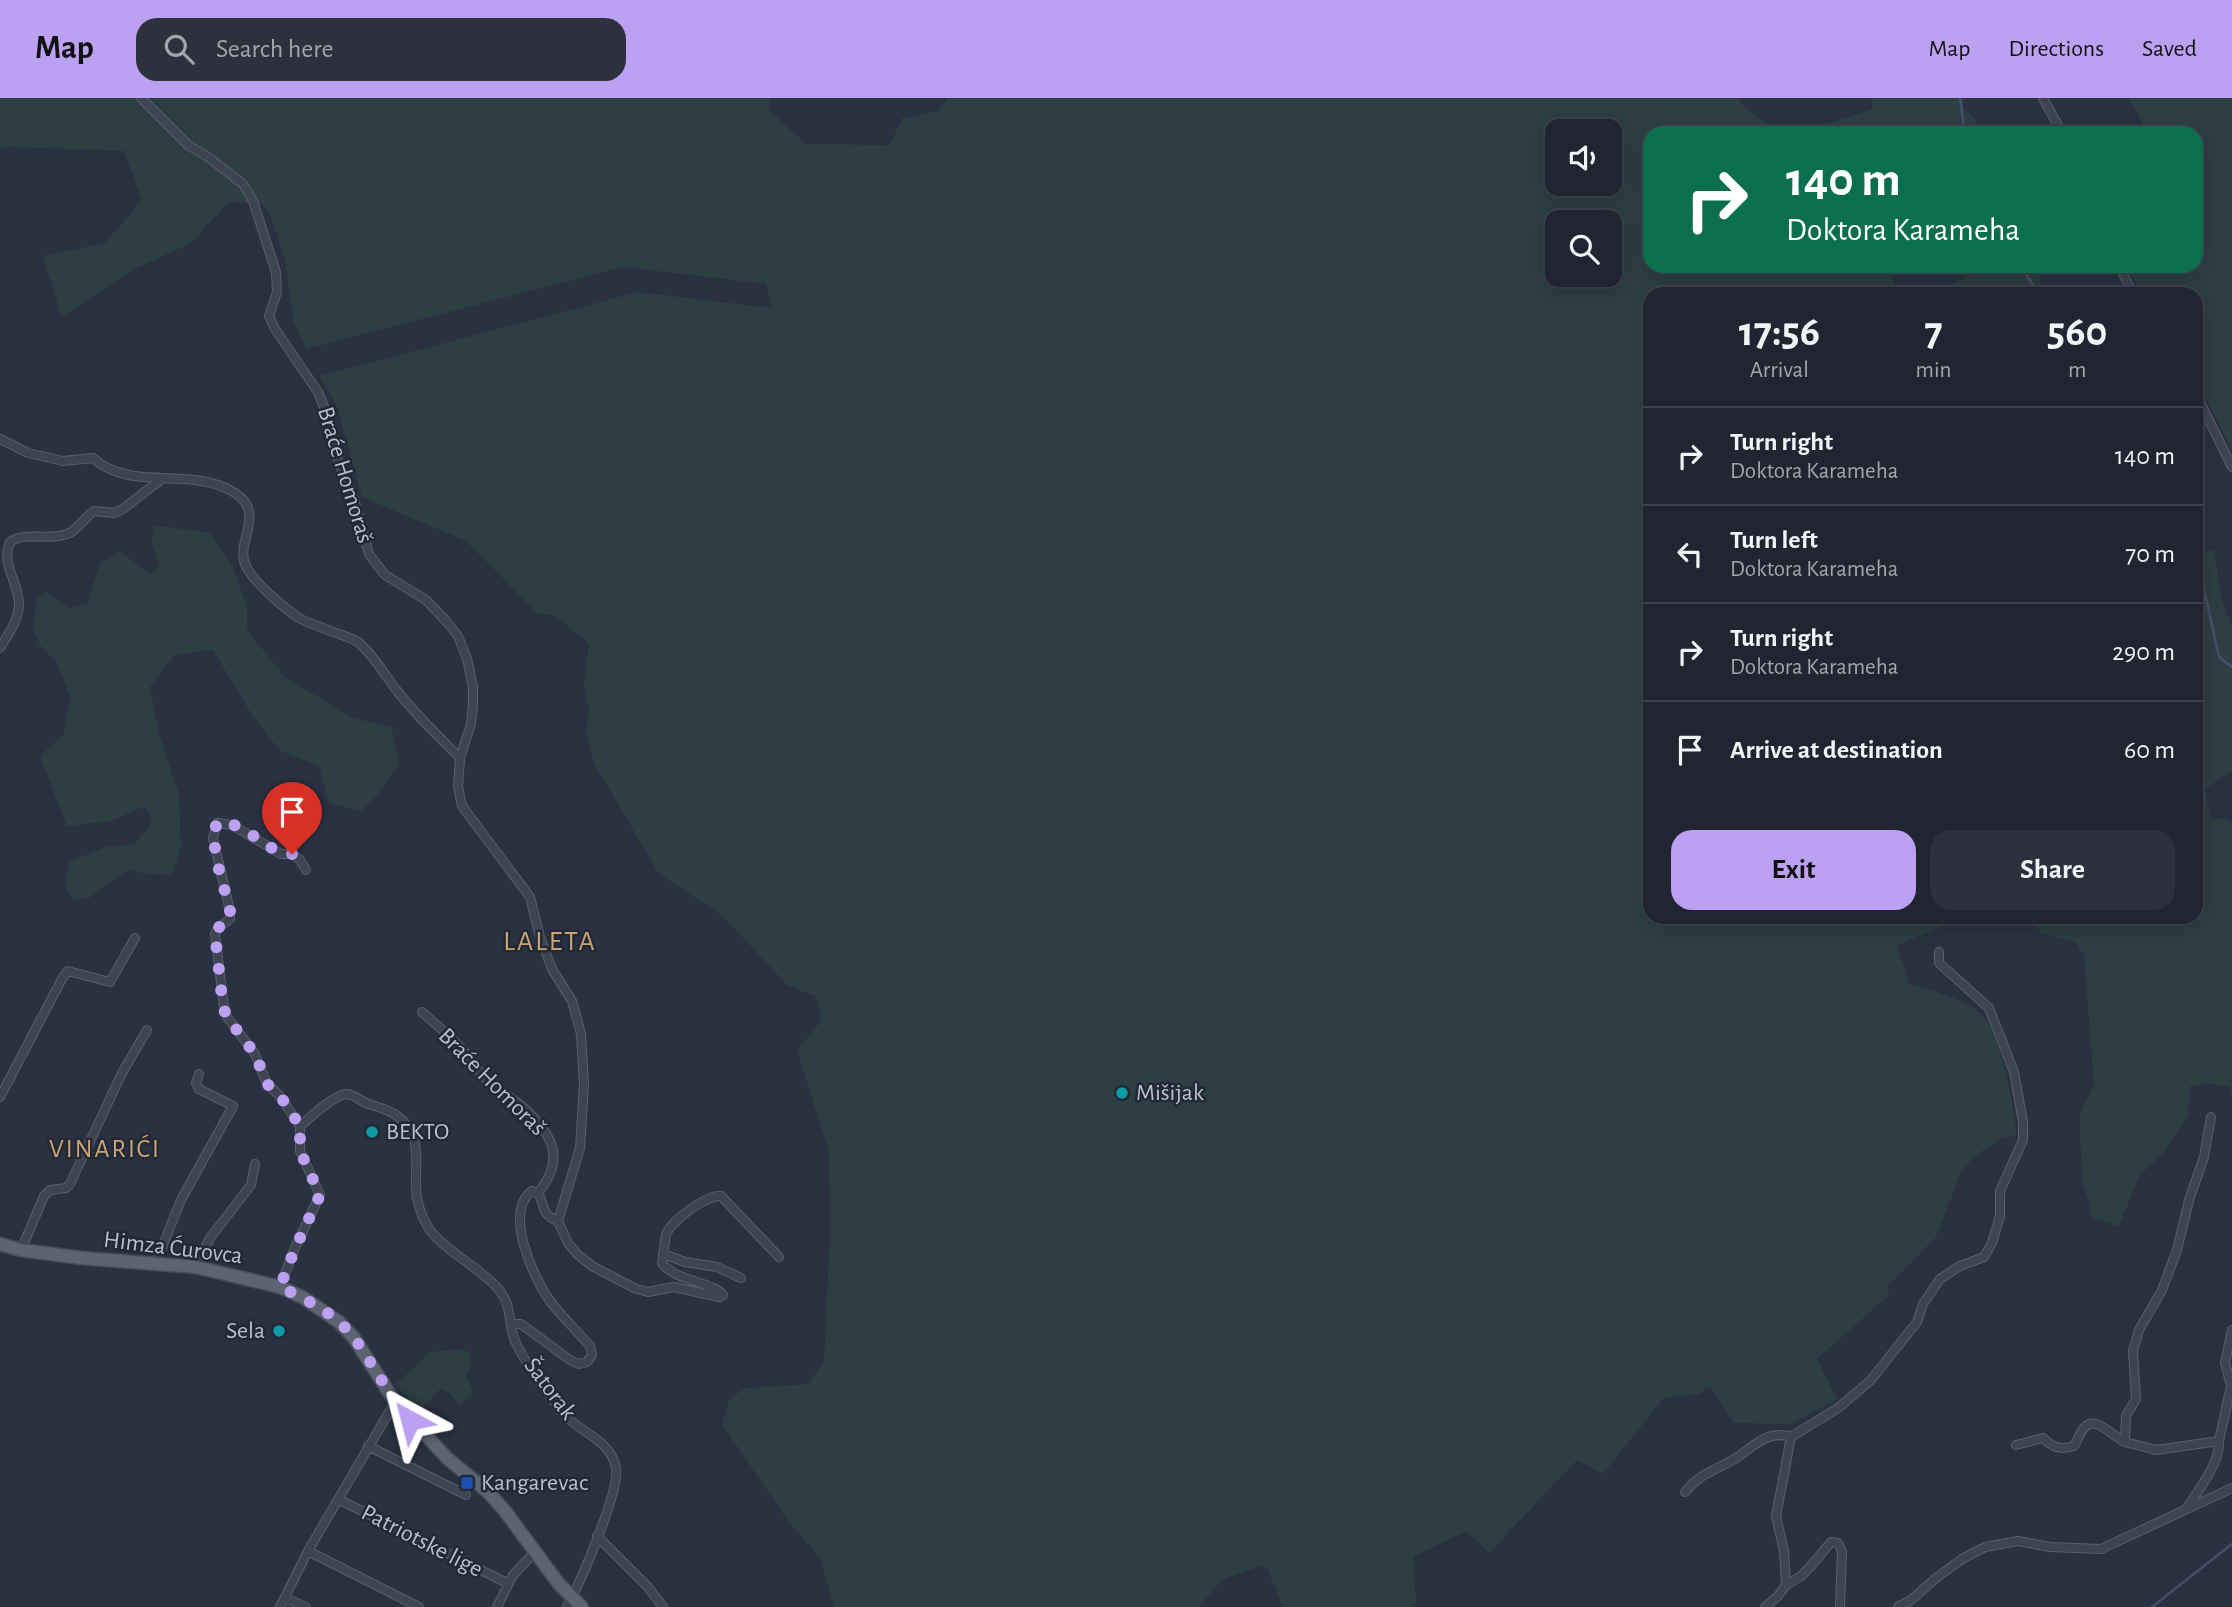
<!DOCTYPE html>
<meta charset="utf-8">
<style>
body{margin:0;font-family:"Alegreya Sans",sans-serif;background:#2d313d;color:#f1f3f6;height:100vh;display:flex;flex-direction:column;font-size:26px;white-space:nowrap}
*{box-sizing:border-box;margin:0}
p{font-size:23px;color:#a2a5ab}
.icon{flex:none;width:38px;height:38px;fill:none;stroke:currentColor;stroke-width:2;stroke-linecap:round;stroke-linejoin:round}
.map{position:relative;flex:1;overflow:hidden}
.panel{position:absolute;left:1643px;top:189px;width:560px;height:637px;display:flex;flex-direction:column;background:#202531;border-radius:21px;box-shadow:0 4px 18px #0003,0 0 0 2px #3d424d}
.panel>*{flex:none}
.top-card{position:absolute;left:1643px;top:28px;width:560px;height:147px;border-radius:21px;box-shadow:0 4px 18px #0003,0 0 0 2px #3d424d;background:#0b6e4f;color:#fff;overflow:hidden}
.fabs{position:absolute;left:1545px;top:21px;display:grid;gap:14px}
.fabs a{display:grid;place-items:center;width:77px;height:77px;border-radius:14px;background:#202531;box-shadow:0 4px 18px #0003,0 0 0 2px #3d424d;font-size:35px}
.pin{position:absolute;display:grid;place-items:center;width:60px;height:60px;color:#fff;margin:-72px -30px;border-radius:50% 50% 50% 0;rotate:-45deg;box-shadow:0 0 7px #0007}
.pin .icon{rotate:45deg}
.me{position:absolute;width:77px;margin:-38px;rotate:322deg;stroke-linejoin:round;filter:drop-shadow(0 0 5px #0008)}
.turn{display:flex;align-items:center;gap:24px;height:147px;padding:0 28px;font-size:32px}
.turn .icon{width:91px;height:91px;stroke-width:2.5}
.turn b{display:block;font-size:49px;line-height:60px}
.eta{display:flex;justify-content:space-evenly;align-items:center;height:119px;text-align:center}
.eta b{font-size:42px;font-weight:700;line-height:49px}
.cta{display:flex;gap:14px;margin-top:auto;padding:14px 28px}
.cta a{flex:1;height:80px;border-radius:21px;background:#bca0f2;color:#111;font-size:28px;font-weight:700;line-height:80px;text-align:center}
.cta a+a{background:#2d313d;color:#f1f3f6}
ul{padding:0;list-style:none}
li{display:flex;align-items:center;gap:21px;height:98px;padding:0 28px;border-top:2px solid #3d424d}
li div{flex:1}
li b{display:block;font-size:26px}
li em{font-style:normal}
header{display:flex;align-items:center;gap:42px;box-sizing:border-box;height:98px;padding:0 35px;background:#bca0f2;color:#111}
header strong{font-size:33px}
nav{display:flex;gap:38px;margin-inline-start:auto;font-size:24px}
.search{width:490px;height:63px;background:#2d313d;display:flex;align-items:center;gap:18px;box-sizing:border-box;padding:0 24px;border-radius:21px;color:#a2a5ab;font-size:26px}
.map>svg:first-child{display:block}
.green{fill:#2d3f43;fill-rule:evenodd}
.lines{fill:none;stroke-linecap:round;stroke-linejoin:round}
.stream{stroke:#43506a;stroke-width:2.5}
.street-casing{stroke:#595f6b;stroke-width:10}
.primary-casing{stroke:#474d5a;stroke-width:15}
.street{stroke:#3e4451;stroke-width:8}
.primary{stroke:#5c6371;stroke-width:12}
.route{stroke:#bca0f2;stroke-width:12;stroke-dasharray:0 21.6}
.culture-dot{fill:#0f9aa8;stroke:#222936;stroke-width:2.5}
.transit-dot{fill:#1a4fb4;stroke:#222936;stroke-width:2.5}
.labels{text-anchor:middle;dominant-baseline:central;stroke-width:5;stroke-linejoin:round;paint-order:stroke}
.street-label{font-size:24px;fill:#bbbfcb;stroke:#222936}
.poi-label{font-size:24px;fill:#bbbfcb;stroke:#222936;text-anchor:start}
.neighbourhood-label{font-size:26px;letter-spacing:2px;fill:#cda374;stroke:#222936}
.quarter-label{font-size:28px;letter-spacing:2px;fill:#cda374;stroke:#222936}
</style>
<header>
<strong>Map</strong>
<div class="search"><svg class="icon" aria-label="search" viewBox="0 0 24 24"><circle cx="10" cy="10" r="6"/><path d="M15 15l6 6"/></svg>Search here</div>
<nav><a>Map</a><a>Directions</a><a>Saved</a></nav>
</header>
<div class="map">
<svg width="2232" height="1509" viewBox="0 0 2232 1509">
<rect width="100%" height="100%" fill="#2a3141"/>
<path class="green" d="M0,0H769L770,13L806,46L890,47L902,20L939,13L948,0H1738C1743,11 1759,16 1766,26L1765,35H1650V168H1888L1899,196H1650V819H1966L1897,847L1910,886C1930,892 1965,901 1980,915C2002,936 2013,1008 2017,1038L2003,1040L1974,1058L1960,1077L1936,1139L1886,1190L1890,1196L1817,1261L1837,1301L1791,1326L1733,1325L1710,1289L1699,1296L1664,1300L1603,1376L1577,1362L1489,1455L1466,1433L1413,1459L1416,1504L1410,1509H1283L1267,1470L1263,1467L1222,1482L1199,1509H834L820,1460L790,1426L722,1326L730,1300L746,1290L808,1286L824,1263L830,1137L829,1054L797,952L821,923L817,899L787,887L723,818L659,776L594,665L586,636L589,612L584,586L589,546L555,517L538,516L466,443L362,399L337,308L319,278L638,194L772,210L766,186L623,169L306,251L293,222L285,161L270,115L262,106L229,104L191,145L135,171L62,219L42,158L105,145L142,102L124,53L8,49L0,51ZM1558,33H1610V86H1558ZM1558,124H1610V177H1558Z
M1871,0H1965L1964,11L1974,19L1977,28L1973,35H1797L1873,11Z
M2129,0H2232V353L2196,280V196H2140L2128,168H2196V35H2148Z
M1990,168H2040V190L2044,196H1990L1989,192L1977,196H1930Z
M154,427L210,435L232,467L247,508V532L285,579L353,620L391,629L400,666L374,701L361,713L329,705L319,668L279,652L252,617L213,552L175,557L150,589L159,636L179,697L181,748L172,777L147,776L128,772L89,800L73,802L66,790L68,764L107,749L135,746L152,724L145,708L111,723L67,728L40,658L64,636L70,599L57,565L40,547L33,531L37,500L47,494L69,510L87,506L100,465L119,453L151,476L159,469L152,446Z
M2196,450L2200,454L2214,452L2221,499L2232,529V673L2205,691L2211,721H2224L2232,725V999L2230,989L2214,986L2190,988L2188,1018L2165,1053L2139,1078L2119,1128L2091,1120L2090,1106L2083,1086L2080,1043V1015L2094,987L2084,857L2076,845L2041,835L2031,819H2196Z
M461,1251L468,1254L471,1266L470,1273L466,1276L473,1294L460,1307L448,1294L440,1291L418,1314L395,1287L431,1254Z"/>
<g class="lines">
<path class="stream" d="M1960,0L1965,35
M2027,168V178L2039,196
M2196,455L2219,559L2232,569
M2152,1509L2232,1446"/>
<defs>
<path id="street" d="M141,0L188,47L208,59L243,86L253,103L276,174L277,194L269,218L275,231L318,294L327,316L332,348L354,401L369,456L385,477L426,502L446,523L458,538L467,561L473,589V607L471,626L460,660L458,689L462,708L530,799L540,839L552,871L572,903L581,936L584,986L580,1050L558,1123C539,1115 547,1110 538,1095L532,1093C503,1114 534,1181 550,1203C562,1219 577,1233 590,1248L592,1257L587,1264L579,1266L570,1262L521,1226H511
M2043,0L2062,35
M2119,168L2133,196
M2196,296L2232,369
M0,341L28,355L63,363L93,360C132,395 191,367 235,395C267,415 234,445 246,468C253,484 284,510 299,520C306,524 315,527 323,530C334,535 348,538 358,544C374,557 385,578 398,594C416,617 439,639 460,660
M0,550C7,538 18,523 19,508C20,484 0,468 10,444C26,433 49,443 67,436C78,432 84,420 94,413L114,415L123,411L163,380
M422,914C435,926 450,938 462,951C471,963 479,975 490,985C500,995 515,1001 525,1011C554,1038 565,1062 538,1095
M0,999L63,879L68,873L110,884L135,840
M300,1028L279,997L267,986L255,956L227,919L224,909L215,836L218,830L230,821V813L213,740L217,725L232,727L281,756H292L300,762L306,772
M558,1123L568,1145L577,1156L592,1168L634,1190L648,1194L674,1189L719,1199L723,1197C714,1184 674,1183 662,1165C663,1158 665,1142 666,1137C670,1123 708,1096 721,1098L779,1159
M21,1152L44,1098L50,1092L66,1090L70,1086L122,975L147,932
M664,1156L685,1164L717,1169L741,1180
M155,1167L181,1102L233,1008L199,991L196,985L199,976
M196,1169L210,1140L251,1087L255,1066
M280,1189L294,1152L320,1097L300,1053V1028C310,1020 334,996 347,996C354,997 360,1002 366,1005C376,1009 387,1011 396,1017C423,1035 415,1062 416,1089C416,1104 421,1117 428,1129C440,1150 484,1172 500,1193C512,1208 508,1226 515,1243C524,1263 548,1296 562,1314C578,1334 611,1341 616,1370C620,1393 580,1485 567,1509
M1791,1339L1838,1310L1870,1283L1917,1224L1923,1206L1940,1181L1960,1168L1984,1159L1992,1145L2000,1118V1093L2023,1042V1024L2014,974L1989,910L1939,865V854
M2219,1343L2231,1288L2225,1265L2232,1232
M2016,1347L2043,1340C2053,1350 2061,1352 2074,1348C2078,1342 2081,1331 2087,1327C2098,1320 2115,1340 2125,1344
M368,1348L466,1397
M1685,1394C1701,1374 1715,1373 1736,1360C1745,1354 1754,1346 1764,1341C1772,1337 1782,1336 1791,1339L1776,1418L1784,1453L1786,1487
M338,1401L507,1485
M2186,1411C2197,1395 2221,1363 2219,1343L2156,1352L2125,1344L2126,1318L2136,1301L2133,1253L2139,1232L2162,1192L2177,1152L2189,1102L2204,1059L2211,1019
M597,1438L648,1489L663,1509
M308,1453L419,1509
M285,1500L306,1509
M280,1509L308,1453L395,1304
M497,1509L513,1477L534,1455
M1765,1509L1778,1498L1786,1487L1801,1478L1811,1468L1831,1444L1838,1445L1842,1454L1840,1509
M1898,1509L1911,1502L1936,1480L1962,1461L1985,1449L2018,1443L2050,1449L2101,1451L2232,1390"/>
<path id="primary" d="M0,1146L21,1152L81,1160L196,1169L280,1189L304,1200L339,1224L354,1240L395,1304L447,1360L488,1394L505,1413L559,1486L582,1509"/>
</defs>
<use href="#street" class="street-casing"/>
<use href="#primary" class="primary-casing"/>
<use href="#street" class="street"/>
<use href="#primary" class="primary"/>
</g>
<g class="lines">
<path class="route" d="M292,756C264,755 245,721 217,725C208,747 225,789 230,813V821L218,830L215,836L223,909L227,919L255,956L267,986L279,996L300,1028V1053L320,1097L294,1153L280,1189C308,1202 336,1216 355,1241C374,1268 389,1297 410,1322"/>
</g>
<g class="culture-dot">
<circle cx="1122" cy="995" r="7"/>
<circle cx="372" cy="1034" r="7"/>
<circle cx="279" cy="1233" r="7"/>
</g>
<rect class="transit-dot" x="460" y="1378" width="14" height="14" rx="3.5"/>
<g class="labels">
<g class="street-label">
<text transform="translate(345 377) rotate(73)">Braće Homoraš</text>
<text transform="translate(492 984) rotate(45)">Braće Homoraš</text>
<text transform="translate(173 1150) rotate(7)">Himza Ćurovca</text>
<text transform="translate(550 1291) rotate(53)">Šatorak</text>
<text transform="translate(422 1443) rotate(27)">Patriotske lige</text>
</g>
<g class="poi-label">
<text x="1136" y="995">Mišijak</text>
<text x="386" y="1034">BEKTO</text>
<text x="265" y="1233" text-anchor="end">Sela</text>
<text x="481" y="1385">Kangarevac</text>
</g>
<g class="neighbourhood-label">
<text x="105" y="1051">VINARIĆI</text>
</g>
<g class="quarter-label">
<text x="550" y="844">LALETA</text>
</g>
</g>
</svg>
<div class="fabs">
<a><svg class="icon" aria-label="sound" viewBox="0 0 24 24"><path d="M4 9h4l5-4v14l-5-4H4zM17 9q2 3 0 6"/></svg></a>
<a><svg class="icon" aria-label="search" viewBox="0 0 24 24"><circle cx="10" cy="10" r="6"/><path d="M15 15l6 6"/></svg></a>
</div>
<div class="pin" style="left:292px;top:756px;background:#d93025"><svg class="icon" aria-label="arrive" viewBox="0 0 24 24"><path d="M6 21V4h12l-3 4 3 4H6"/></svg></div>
<svg class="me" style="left:410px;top:1322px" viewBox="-20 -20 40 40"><path d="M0-17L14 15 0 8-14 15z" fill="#bca0f2" stroke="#fff" stroke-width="4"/></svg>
<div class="top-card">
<div class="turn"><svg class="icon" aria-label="right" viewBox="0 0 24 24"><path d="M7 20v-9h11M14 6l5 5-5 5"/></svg><div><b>140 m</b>Doktora Karameha</div></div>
</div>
<section class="panel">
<div class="eta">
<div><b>17:56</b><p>Arrival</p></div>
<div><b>7</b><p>min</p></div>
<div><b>560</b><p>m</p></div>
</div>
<ul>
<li><svg class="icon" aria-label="right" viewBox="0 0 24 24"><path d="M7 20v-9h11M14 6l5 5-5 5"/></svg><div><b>Turn right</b><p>Doktora Karameha</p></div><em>140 m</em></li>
<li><svg class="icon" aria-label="left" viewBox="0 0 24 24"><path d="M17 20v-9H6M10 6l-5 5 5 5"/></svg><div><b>Turn left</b><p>Doktora Karameha</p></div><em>70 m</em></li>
<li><svg class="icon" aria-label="right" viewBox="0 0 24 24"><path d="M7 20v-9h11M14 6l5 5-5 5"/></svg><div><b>Turn right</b><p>Doktora Karameha</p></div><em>290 m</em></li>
<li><svg class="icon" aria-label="arrive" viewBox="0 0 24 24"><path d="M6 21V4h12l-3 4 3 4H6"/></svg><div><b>Arrive at destination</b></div><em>60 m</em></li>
</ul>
<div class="cta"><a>Exit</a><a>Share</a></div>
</section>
</div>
